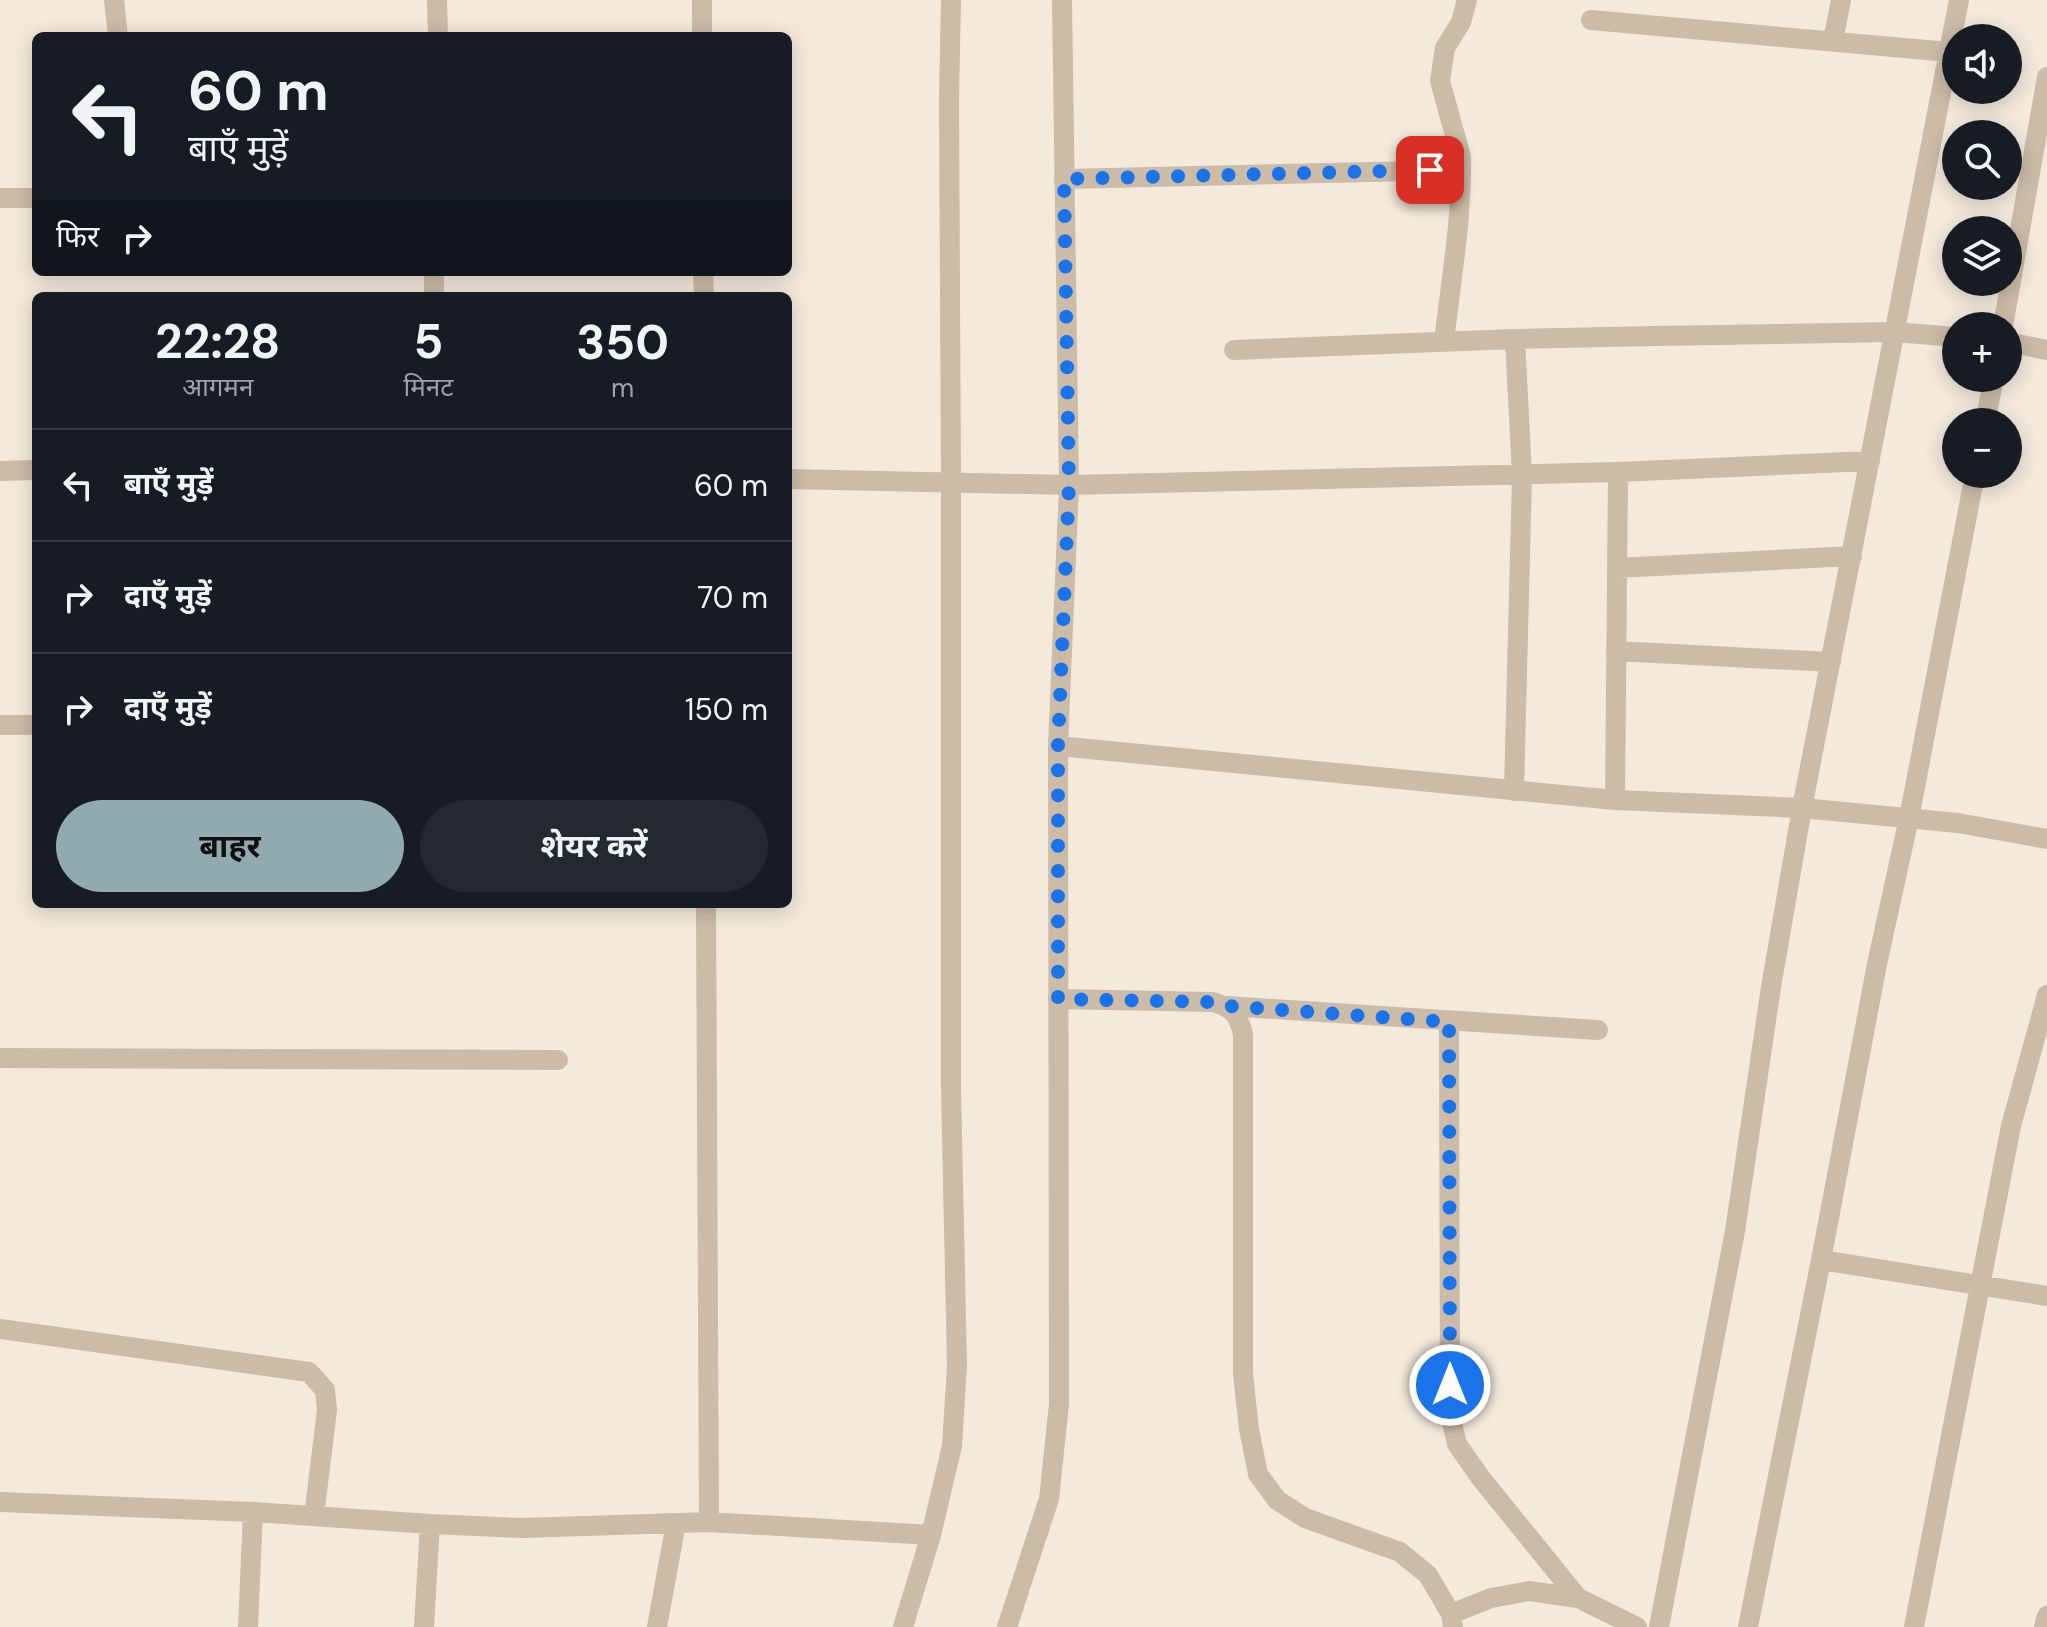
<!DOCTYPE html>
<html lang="hi">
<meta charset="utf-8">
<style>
body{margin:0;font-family:"DM Sans","Noto Sans Devanagari",sans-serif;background:#242831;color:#f1f3f6;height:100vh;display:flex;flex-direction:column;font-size:30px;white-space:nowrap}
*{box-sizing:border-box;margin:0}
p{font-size:26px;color:#9ea1a6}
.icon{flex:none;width:44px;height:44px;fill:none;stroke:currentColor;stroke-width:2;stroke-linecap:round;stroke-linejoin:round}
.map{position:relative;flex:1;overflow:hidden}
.sheet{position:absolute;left:32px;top:292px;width:760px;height:616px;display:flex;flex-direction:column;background:#171b24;border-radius:12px;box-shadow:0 4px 20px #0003}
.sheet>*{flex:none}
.top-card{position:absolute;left:32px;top:32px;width:760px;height:244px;border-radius:12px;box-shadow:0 4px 20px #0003;background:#171b24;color:#f1f3f6;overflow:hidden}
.buttons{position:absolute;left:1942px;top:24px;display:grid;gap:16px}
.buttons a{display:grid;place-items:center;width:80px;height:80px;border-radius:50%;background:#171b24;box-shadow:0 4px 20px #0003;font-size:40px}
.pin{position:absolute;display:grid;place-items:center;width:68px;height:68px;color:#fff;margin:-34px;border-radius:16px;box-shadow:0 4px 12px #0006}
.me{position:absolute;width:88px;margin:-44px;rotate:0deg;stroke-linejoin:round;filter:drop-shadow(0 0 6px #0008)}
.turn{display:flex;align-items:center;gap:28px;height:168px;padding:0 24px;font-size:36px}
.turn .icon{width:104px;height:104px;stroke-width:2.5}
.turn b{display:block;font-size:56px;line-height:68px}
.then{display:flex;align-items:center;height:76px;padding:0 24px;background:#0003;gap:16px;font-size:30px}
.eta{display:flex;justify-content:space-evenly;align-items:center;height:136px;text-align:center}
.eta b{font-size:48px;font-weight:700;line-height:56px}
.cta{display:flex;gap:16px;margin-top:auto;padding:16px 24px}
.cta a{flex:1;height:92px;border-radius:48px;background:#91aab0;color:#111;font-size:32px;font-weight:700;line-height:92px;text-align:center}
.cta a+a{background:#242831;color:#f1f3f6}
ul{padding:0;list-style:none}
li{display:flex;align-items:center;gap:24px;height:112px;padding:0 24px;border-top:2px solid #363941}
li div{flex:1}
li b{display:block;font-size:30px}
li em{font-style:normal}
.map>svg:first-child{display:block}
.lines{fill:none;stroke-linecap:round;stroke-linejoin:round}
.minor{stroke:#ccbba7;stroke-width:20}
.tertiary{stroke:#ccbba7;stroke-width:20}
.route{stroke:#1a73e8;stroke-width:14;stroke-dasharray:0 25.2}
</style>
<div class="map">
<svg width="2047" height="1627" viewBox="0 0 2047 1627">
<rect width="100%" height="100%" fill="#f3eadc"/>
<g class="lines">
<path class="minor" d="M114,0L118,36
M437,0L438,36
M1591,20L1949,52
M702,36V0
M1833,41L1841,0
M1064,179L1461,170
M0,198H36
M434,272V296
M703,272L704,296
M2003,326L2047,77
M1444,342C1451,280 1462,219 1461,157L1440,81L1445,48L1461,22L1467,0
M2008,342L2047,350
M1234,350L1515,339L1655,336L1895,332L1956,337
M1985,422L1994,378
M0,471L36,470
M788,479L1069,485L1618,472L1870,461
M1617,568L1852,556
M1616,651L1831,662
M0,725H36
M1514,791L1522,475L1515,339
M1615,800L1618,472
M706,904L709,1522
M1058,999L1213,1002C1233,1008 1238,1014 1243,1034V1374L1249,1429L1258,1474L1277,1500L1305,1518L1400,1552L1428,1575L1451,1614L1453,1627
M1227,1006L1598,1030
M1449,1022L1450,1415L1457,1444L1480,1477L1578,1598
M0,1058L558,1060
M1821,1260L2047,1296
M0,1329L309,1372L325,1390L327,1410L314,1516
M0,1502L253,1512L430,1524L522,1528L709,1522L931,1535
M1451,1614L1491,1598L1529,1591L1578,1598L1637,1627
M248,1627L253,1512
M424,1627L430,1524
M657,1627L676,1523
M1659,1627L1735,1231L1771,987L1802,808L1959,0
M1748,1627L1821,1260L1877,964L1909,818L1975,474
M1914,1627L2011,1126L2047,995
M2044,1627L2047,1616"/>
<path class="tertiary" d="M1058,746L1615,800L1802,808L1958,823L2047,839
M903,1627L931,1535L952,1446L957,1366L951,1089V482L949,100L951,0
M1007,1627L1049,1499L1059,1404L1058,746L1069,485L1062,0"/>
</g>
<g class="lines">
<path class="route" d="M1430,170L1064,179L1069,485L1058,746V999L1213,1002L1227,1006L1449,1022L1450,1385"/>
</g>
</svg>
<div class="buttons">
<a><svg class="icon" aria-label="sound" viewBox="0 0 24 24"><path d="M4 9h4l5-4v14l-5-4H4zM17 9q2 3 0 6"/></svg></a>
<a><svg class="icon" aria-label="search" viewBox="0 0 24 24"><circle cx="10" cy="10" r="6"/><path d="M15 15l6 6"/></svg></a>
<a><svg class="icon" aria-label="layers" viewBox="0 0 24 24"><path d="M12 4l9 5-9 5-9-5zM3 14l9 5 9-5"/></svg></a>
<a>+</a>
<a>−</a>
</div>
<div class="pin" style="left:1430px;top:170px;background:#d93025"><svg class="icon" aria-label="arrive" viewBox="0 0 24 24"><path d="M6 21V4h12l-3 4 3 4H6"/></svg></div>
<svg class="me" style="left:1450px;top:1385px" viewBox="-20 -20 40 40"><circle r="17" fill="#1a73e8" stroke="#fff" stroke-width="3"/><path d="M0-11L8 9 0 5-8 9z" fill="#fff"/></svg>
<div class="top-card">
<div class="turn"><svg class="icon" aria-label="left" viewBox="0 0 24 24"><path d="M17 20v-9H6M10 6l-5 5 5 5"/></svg><div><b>60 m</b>बाएँ मुड़ें</div></div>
<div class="then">फिर<svg class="icon" aria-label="right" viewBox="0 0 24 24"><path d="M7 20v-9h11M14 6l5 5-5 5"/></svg></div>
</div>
<section class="sheet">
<div class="eta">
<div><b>22:28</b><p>आगमन</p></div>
<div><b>5</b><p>मिनट</p></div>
<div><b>350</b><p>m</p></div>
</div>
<ul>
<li><svg class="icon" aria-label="left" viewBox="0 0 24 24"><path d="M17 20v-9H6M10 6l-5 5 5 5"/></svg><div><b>बाएँ मुड़ें</b></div><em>60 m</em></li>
<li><svg class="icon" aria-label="right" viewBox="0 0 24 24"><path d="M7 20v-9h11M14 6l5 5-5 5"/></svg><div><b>दाएँ मुड़ें</b></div><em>70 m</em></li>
<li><svg class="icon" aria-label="right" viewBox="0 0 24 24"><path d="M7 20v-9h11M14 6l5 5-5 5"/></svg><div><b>दाएँ मुड़ें</b></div><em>150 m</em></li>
</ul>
<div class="cta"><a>बाहर</a><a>शेयर करें</a></div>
</section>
</div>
